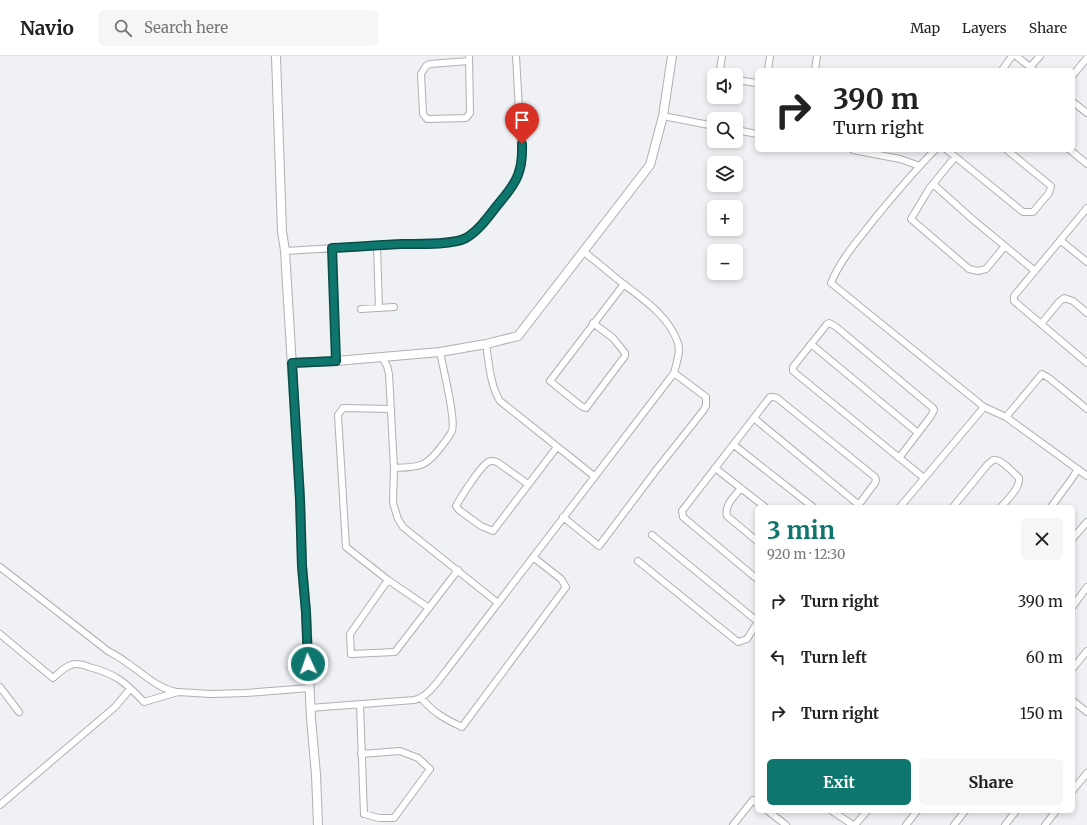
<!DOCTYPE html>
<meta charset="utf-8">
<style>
body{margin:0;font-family:Merriweather,serif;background:#f6f6f6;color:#222;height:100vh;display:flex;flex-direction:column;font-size:15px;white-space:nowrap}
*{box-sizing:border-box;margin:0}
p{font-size:13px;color:#767676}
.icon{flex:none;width:22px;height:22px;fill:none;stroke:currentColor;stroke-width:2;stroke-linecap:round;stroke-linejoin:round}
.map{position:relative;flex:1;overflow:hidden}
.panel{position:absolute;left:755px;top:449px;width:320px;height:308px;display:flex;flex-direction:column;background:#fff;border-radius:6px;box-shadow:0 2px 6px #0003}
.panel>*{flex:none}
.top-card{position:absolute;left:755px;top:12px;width:320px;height:84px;border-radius:6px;box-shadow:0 2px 6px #0003;background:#fff;color:#222;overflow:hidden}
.fabs{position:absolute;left:707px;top:12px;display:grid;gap:8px}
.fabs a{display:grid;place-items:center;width:36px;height:36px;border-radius:6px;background:#fff;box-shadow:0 2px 6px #0003;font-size:20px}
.pin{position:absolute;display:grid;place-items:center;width:34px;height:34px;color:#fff;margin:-41px -17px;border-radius:50% 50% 50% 0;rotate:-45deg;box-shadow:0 0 4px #0007}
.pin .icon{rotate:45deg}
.me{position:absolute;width:44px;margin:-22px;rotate:357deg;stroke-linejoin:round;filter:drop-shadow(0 0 3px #0008)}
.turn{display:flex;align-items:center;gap:14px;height:84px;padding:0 12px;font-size:18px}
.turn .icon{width:52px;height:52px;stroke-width:2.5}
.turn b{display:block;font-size:28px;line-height:34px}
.round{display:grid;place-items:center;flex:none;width:42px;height:42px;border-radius:6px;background:#f6f6f6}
.summary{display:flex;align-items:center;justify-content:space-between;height:68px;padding:0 12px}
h1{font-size:24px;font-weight:700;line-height:30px;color:#0f766e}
.primary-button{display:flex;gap:8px;margin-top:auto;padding:8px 12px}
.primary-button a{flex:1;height:46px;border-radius:6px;background:#0f766e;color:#fff;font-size:16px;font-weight:700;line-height:46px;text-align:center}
.primary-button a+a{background:#f6f6f6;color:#222}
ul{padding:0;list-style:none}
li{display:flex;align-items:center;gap:12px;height:56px;padding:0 12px}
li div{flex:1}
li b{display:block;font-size:15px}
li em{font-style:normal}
header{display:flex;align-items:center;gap:24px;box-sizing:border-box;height:56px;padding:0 20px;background:#fff;border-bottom:1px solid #e0e0e0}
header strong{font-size:19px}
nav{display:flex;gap:22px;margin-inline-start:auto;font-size:14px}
.search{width:280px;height:36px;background:#f6f6f6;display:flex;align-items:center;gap:10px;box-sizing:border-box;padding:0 14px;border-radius:6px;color:#767676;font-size:15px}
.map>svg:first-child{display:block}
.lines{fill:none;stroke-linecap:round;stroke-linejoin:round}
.minor-casing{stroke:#afb0b3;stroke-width:8}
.tertiary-casing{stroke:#afb0b3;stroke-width:10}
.minor{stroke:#fff;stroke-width:6}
.tertiary{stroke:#fff;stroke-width:8}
.route-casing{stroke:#0a4d48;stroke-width:10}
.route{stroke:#0f766e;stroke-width:7}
</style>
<header>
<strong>Navio</strong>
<div class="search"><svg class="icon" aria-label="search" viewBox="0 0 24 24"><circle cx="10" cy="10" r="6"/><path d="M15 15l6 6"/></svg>Search here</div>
<nav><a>Map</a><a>Layers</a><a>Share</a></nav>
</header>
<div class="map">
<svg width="1087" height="769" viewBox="0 0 1087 769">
<rect width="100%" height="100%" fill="#eff1f4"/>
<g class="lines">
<defs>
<path id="minor" d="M469,0L470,57L466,62L427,63L423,58L421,18L426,10L430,8L469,5
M1016,0L1034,14
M1030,11L1040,0
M768,14L770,0
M815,14L817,0
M1002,14L1012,0
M722,19L720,14L722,0
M1073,19L1087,2
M736,24L757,27
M1073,46L1087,57
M663,60L714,70
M736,74L757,78
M853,94L900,103L920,110
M935,94C914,115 895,138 876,161C860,182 841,202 831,227L984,351L1006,361L1087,420
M947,94L1023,156H1033L1049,137L1051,130L1007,94
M1070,94L1087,108
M955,101L929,133L911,163L969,213L978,215L986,213L1005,190
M933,128L971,162L1035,215
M1087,152L1014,240V245L1087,307
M1060,184L1087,206
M377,190L379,252
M333,192L336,305
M285,195C324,193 362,190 401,188C417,187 452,189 465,182C483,174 517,127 522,108L516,0
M361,253L394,251
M593,267L613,282L625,297V300L586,352L581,350L550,325L624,228
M1041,268L1059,246L1064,242L1073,245L1087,257
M486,288C489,307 490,329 500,345L594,420
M811,288L918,377
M382,301L387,310L389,318L394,412L393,447L398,463L403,471L498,547
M391,353L343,352L338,359L346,491L388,524L429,552
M1006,361L1042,318L1049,322L1087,353
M755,363L859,449
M734,389L813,451
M899,402L931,360L934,354L933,352L835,270L829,267L827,268L793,311V315L924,422
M394,412C419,411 425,412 441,391C445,386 449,381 452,375C456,363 443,312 440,296
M715,412L765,451
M528,428L497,406C494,405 491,404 488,406C480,411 461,441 456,450L459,454L481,470L493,475L557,391
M741,432C735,440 724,449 727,460L757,485
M900,451L984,351
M953,451L988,408C989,408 992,404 993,404C999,401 1015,418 1019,422C1020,432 1008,443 1001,451
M1051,451L1071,424L1078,413
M563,461L599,490L657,413L703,355L706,350V341L674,317
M652,479L757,565
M1073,482L1087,466
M638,505L738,586L747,583L757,567
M0,511L108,595C115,599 121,602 127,607C144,618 157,632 176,636
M757,523L683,461L682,455L770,341H773L777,342L875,421L876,424L875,427L857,451
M388,524L350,578L351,598L395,596L458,514
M1073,550L1087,531
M0,578L53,622C58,618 64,611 71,609C76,607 84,609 89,611C116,618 125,626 144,646L178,636L211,638L246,637L310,632
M1073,612L1087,595
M0,631L19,656
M421,642C434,657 445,663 462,671L566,531L561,523L533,501
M1073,645L1087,656
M360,649L364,758L379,762H394L430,713L418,702L400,695L361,698
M310,652L414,644C428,641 437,626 446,615L674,317C676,308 681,296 678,287C669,260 643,243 622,227C610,217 597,206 584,196
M1073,734L1087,717
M0,749L115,651L130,633
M768,755L786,769
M832,755L853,769
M733,769L753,744L757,747
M855,769L867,755
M906,769L917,755
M954,769L965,755
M1005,769L1016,755
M1045,769L1056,755"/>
<path id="tertiary" d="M276,0L282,175L285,195L300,443L302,509L306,556L311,662L316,719L318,769
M292,307L336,305L440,296L486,288L518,280L650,109L663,60L672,0"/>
</defs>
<use href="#minor" class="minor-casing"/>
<use href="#tertiary" class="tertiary-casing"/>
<use href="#minor" class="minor"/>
<use href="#tertiary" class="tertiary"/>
</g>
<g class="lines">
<defs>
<path id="route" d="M308,608L306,556L302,510L300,443L292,307L336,305L332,192C356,191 379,189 403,188C419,188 453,189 466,182C480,174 490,158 500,146C517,126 523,115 522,88"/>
</defs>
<use href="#route" class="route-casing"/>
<use href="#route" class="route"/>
</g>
</svg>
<div class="fabs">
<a><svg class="icon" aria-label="sound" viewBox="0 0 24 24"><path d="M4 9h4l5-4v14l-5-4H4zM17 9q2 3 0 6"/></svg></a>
<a><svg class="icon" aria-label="search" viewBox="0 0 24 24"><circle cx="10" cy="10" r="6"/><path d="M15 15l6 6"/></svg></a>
<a><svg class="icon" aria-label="layers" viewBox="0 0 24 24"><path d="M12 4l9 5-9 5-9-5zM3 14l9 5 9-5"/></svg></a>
<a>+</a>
<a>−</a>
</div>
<div class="pin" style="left:522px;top:88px;background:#d93025"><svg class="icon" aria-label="arrive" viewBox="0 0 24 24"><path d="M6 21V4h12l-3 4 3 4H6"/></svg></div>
<svg class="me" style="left:308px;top:608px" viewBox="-20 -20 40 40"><circle r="17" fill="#0f766e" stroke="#fff" stroke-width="3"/><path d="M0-11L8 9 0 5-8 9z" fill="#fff"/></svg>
<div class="top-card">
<div class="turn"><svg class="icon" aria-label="right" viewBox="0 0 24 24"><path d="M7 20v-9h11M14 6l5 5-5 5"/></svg><div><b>390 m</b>Turn right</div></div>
</div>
<section class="panel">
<div class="summary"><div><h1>3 min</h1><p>920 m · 12:30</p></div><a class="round"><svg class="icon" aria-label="close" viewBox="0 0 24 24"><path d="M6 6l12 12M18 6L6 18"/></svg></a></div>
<ul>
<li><svg class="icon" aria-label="right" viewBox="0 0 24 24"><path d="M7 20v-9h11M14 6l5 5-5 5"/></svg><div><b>Turn right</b></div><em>390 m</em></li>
<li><svg class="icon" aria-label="left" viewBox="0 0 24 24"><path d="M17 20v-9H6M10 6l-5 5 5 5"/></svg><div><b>Turn left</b></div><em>60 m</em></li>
<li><svg class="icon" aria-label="right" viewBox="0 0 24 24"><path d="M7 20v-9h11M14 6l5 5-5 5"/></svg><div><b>Turn right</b></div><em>150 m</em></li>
</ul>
<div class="primary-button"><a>Exit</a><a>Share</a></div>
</section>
</div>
